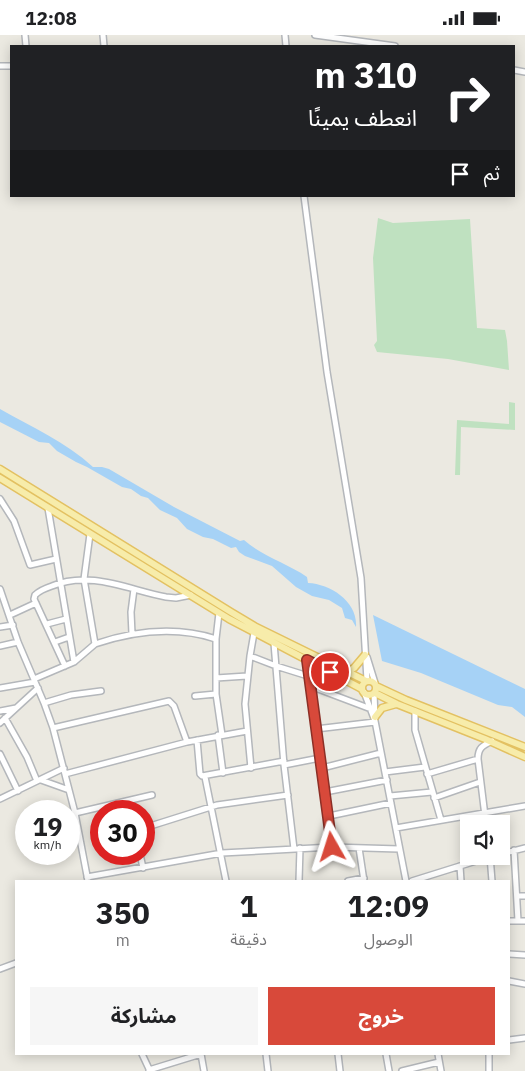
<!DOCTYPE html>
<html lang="ar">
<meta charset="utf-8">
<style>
body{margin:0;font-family:"IBM Plex Sans","Noto Sans Arabic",sans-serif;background:#f6f6f6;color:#202124;direction:rtl;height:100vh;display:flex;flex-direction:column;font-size:19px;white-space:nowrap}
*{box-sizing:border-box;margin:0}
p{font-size:16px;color:#757577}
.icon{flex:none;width:28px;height:28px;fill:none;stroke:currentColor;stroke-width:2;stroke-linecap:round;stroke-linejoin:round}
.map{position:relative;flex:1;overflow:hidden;direction:ltr}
.drawer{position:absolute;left:15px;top:845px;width:495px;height:175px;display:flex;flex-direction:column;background:#fff;border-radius:0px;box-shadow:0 2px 12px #0003;direction:rtl}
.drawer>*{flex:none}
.top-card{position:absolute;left:10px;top:10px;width:505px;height:152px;border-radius:0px;box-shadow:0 2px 12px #0003;direction:rtl;background:#202124;color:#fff;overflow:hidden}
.buttons{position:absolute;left:460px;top:780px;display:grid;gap:10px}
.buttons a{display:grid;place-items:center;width:50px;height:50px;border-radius:0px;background:#fff;box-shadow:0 2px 12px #0003;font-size:25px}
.speed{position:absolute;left:15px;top:765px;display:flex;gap:10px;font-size:25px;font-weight:700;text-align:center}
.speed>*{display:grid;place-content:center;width:65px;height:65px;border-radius:50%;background:#fff;box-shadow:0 2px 12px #0003;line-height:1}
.speed small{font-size:12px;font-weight:400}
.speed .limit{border:8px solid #d22;background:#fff;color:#111}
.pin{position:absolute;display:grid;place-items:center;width:42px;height:42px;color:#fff;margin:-21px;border:2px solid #fff;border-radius:50%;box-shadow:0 1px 5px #0007}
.me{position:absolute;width:55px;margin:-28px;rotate:354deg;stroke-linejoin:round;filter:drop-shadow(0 0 4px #0008)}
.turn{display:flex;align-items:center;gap:18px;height:105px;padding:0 15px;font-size:22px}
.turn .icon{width:65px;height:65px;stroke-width:2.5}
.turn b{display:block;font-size:35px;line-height:42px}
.then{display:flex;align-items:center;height:48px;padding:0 15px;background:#0003;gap:10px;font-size:19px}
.eta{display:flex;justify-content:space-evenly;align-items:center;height:85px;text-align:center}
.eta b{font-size:30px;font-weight:700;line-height:35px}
.button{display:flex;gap:10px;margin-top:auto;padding:10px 15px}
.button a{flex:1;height:58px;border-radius:0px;background:#d8493a;color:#fff;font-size:20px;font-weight:700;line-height:58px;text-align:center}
.button a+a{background:#f6f6f6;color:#202124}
.status{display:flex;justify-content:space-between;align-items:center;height:35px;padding:0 25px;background:#fff;direction:ltr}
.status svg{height:14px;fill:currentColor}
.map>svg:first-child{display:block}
.green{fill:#bfe1c0}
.water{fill:#a6d2f6}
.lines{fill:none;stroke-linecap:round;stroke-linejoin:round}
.minor-casing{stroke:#b4b7bb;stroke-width:8}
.major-casing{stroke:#e3c162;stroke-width:9}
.minor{stroke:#fff;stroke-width:5}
.major{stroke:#f7ecaa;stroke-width:6}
.route-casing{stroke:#8c2f26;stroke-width:12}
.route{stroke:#d8493a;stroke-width:9}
</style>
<div class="status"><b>12:08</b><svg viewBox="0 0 49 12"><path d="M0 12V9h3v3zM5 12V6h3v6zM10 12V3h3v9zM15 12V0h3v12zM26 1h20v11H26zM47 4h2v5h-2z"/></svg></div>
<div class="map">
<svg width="525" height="1036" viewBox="0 0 525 1036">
<rect width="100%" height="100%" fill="#ebe9e1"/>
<path class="green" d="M378,183L393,188L470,184L477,293L505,295L507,306L509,335L448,324L377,317L374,310L377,306L373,223Z
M509,367L515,368V395L461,392L460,440H455L457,385L509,389Z"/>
<path class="water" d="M0,374C32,392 66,407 93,432H102L109,434L174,472L240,506L244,505C263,522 287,528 307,542L308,548C331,549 358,567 356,592L352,585L345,583L342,573L329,565L312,561L296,552L272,531L245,521L239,517L236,512L231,513L213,504L203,502L187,494L177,483L160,475L148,463L141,461L131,454L122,452L87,432L76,427L57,416L49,408L39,407L0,387Z
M373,580L525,654V682L512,672L498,670L421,638L382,626Z"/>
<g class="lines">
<defs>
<path id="minor" d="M25,0L26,11
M103,0L104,11
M285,0L286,11
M315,0L395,11
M0,31H11
M514,35L525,37
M304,161L327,337L361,543L367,645
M0,464L14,486L30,530L56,524
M48,473L74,627
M0,554L18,607L44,668L53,693L75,778L88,846
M10,580L36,568
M47,589L66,584
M0,592L13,590
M132,599L131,577L134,554
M216,604V643
M55,607L69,602
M274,608L284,730L294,814
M95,609C134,596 176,591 216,604L219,578
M0,611L18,607
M250,621L254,598
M367,622L375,648
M307,625L332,812
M65,631L34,564L35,560C40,555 46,553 52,551C90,535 129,555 166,562L176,563L191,560
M34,644L74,627L95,609L84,544L90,499
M310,651L371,674
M0,653L35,647
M364,657L375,686L406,846
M374,658L375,683
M195,661L216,659
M44,668L71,660L101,656
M0,676L16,673
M415,676V695L441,785
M5,683L27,722L37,746
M0,688L38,653
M53,693L169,666L174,671L187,707
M316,694L375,687
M218,700L223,738
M222,700L216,659V643L247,641
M197,705L200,739L202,741L284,726
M0,719L18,756
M284,730L320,723
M251,733L245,669L250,621L276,631L308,641
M322,733L381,718
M385,737L425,732
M65,739L187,707L247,696
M427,739L478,724
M205,742L226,846
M41,745L69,755
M325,757L387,745
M390,761L432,757
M434,763L480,747
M0,764L64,733
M75,778L152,760
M329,781L391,768
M486,789L478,724C478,713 482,711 492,706
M144,793L217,770L288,760
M396,793L525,771
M359,813L364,846
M514,815L518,886
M140,819L143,833
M501,819L525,813
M490,821L492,846
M460,831L461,846
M87,842L222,818L332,812L399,814
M299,846L300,813
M348,846L364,843
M412,846L492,821
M517,861H525
M509,886H525
M509,919L525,920
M0,934L16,928
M509,946L525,949
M509,1005L525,1003
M142,1019L150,1036
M201,1019L204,1036
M266,1019L268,1036
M338,1019L340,1036
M386,1019L389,1036
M438,1019L441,1036
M489,1019V1036
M149,1035L201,1019
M402,1036L439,1027"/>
<path id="major" d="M0,434L231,577L256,592L366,646
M0,443L229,584L362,654
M347,637L354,633L365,620
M362 653a7 7 0 1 1 14 0a7 7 0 1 1-14 0Z
M376,651L406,665L525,712
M375,658L397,669L485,704L525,722
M375,682L382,673L396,669"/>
</defs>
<use href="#minor" class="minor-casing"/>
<use href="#major" class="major-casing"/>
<use href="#minor" class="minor"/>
<use href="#major" class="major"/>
</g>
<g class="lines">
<defs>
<path id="route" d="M330,637L307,625L332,812"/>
</defs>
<use href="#route" class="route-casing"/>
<use href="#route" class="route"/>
</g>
</svg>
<div class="buttons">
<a><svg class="icon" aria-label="sound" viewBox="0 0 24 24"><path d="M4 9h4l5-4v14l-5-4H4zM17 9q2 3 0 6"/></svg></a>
</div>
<div class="speed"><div>19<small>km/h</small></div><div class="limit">30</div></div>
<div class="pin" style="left:330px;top:637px;background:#d93025"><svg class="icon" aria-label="arrive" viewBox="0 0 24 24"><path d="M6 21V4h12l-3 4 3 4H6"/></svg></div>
<svg class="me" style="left:332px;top:812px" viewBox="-20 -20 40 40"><path d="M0-17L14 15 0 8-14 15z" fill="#d8493a" stroke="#fff" stroke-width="4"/></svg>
<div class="top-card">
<div class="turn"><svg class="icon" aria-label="right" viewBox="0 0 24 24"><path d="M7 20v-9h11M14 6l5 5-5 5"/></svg><div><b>310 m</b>انعطف يمينًا</div></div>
<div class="then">ثم<svg class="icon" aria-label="arrive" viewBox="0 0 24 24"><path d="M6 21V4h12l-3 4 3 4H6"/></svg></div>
</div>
<section class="drawer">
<div class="eta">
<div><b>12:09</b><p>الوصول</p></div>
<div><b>1</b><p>دقيقة</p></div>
<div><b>350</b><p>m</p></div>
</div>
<div class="button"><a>خروج</a><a>مشاركة</a></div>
</section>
</div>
